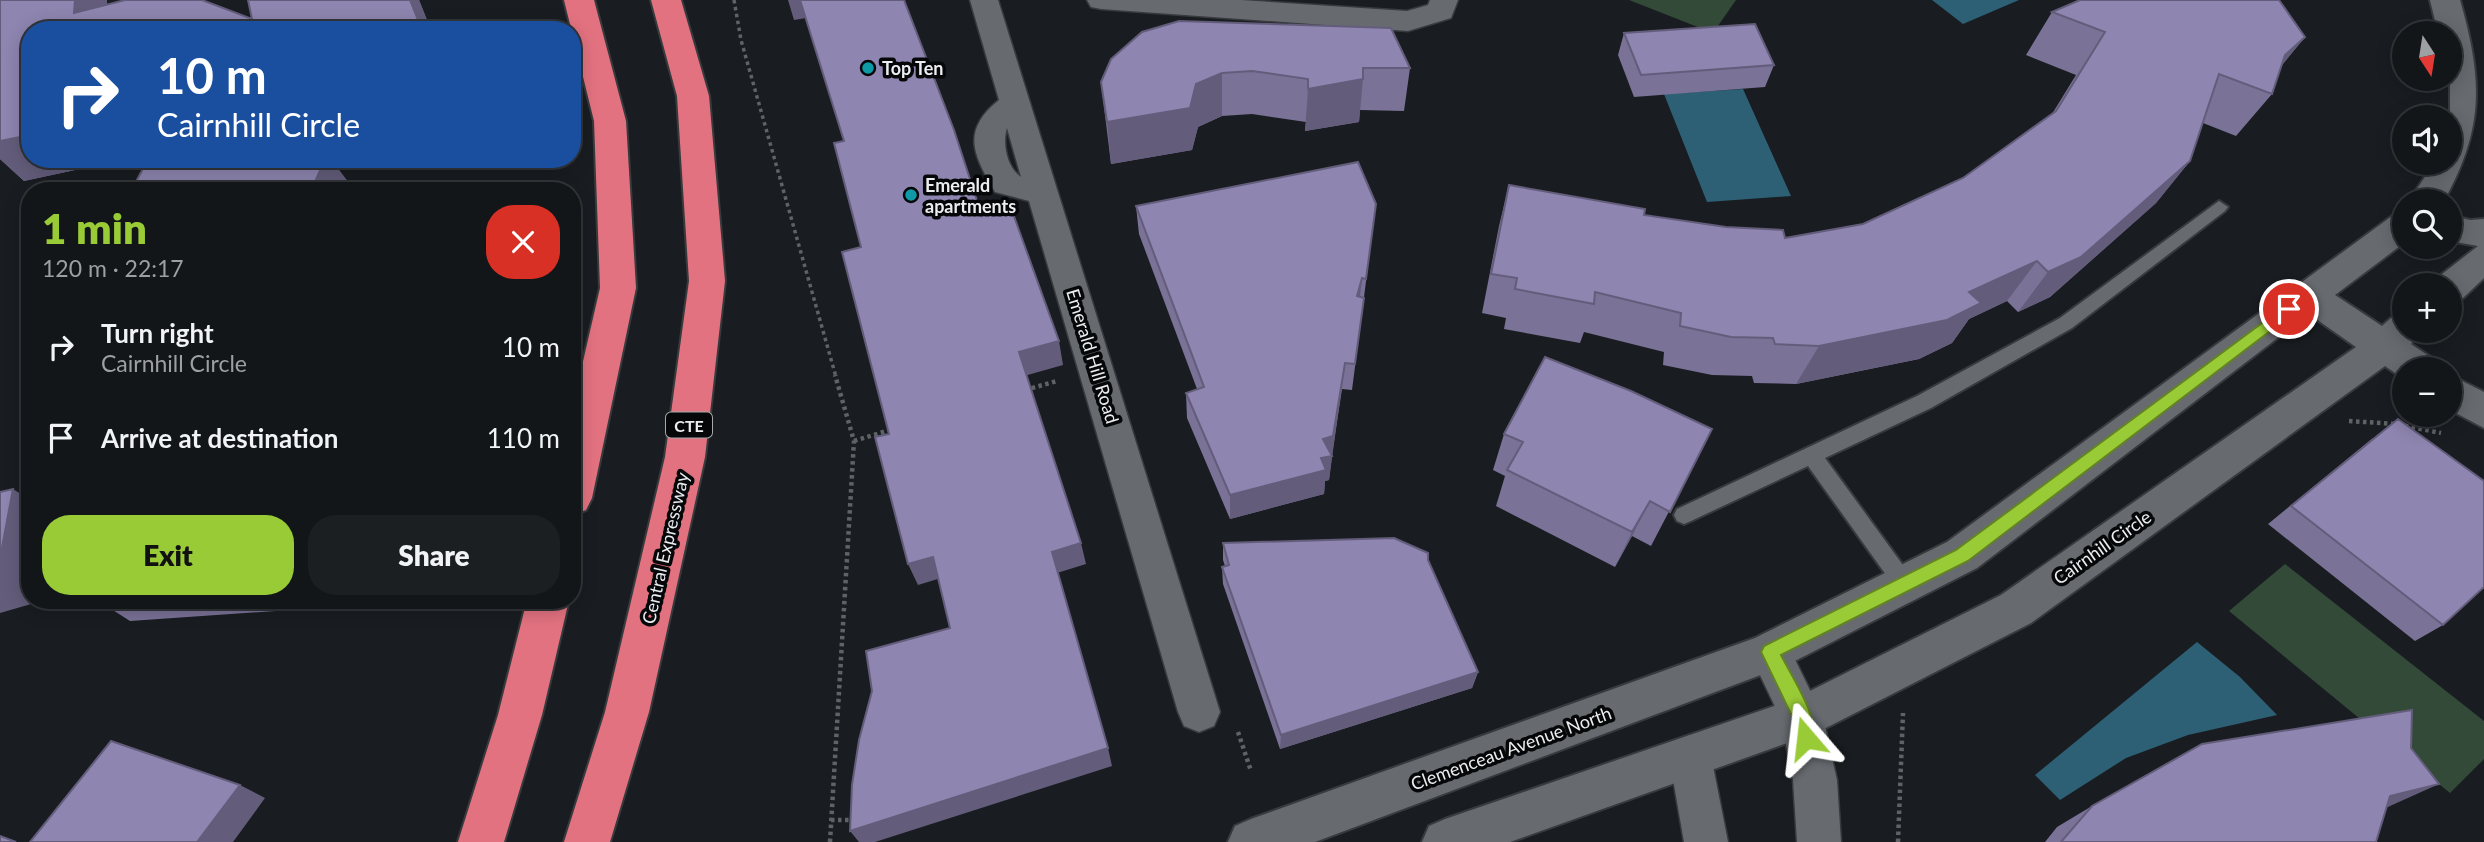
<!DOCTYPE html>
<meta charset="utf-8">
<style>
body{margin:0;font-family:Lato,sans-serif;background:#1c1f22;color:#f1f3f6;height:100vh;display:flex;flex-direction:column;font-size:26px;white-space:nowrap}
*{box-sizing:border-box;margin:0}
p{font-size:23px;color:#9d9fa2}
.icon{flex:none;width:38px;height:38px;fill:none;stroke:currentColor;stroke-width:2;stroke-linecap:round;stroke-linejoin:round}
.map{position:relative;flex:1;overflow:hidden}
.drawer{position:absolute;left:21px;top:182px;width:560px;height:427px;display:flex;flex-direction:column;background:#131619;border-radius:28px;box-shadow:0 4px 18px #0003,0 0 0 2px #323538}
.drawer>*{flex:none}
.guide{position:absolute;left:21px;top:21px;width:560px;height:147px;border-radius:28px;box-shadow:0 4px 18px #0003,0 0 0 2px #323538;background:#1a4fa0;color:#fff;overflow:hidden}
.needle{width:46px;rotate:168deg}
.tools{position:absolute;left:2392px;top:21px;display:grid;gap:14px}
.tools a{display:grid;place-items:center;width:70px;height:70px;border-radius:50%;background:#131619;box-shadow:0 4px 18px #0003,0 0 0 2px #323538;font-size:35px}
.pin{position:absolute;display:grid;place-items:center;width:60px;height:60px;color:#fff;margin:-30px;border:4px solid #fff;border-radius:50%;box-shadow:0 2px 7px #0007}
.me{position:absolute;width:77px;margin:-38px;rotate:343deg;stroke-linejoin:round;filter:drop-shadow(0 0 5px #0008)}
.turn{display:flex;align-items:center;gap:24px;height:147px;padding:0 21px;font-size:32px}
.turn .icon{width:91px;height:91px;stroke-width:2.5}
.turn b{display:block;font-size:49px;line-height:60px}
.round{display:grid;place-items:center;flex:none;width:74px;height:74px;border-radius:28px;background:#1c1f22}
.summary{display:flex;align-items:center;justify-content:space-between;height:119px;padding:0 21px}
h1{font-size:42px;font-weight:800;line-height:52px;color:#99cb36}
.primary-button{display:flex;gap:14px;margin-top:auto;padding:14px 21px}
.primary-button a{flex:1;height:80px;border-radius:28px;background:#99cb36;color:#111;font-size:28px;font-weight:800;line-height:80px;text-align:center}
.primary-button a+a{background:#1c1f22;color:#f1f3f6}
ul{padding:0;list-style:none}
li{display:flex;align-items:center;gap:21px;height:91px;padding:0 21px}
li div{flex:1}
li b{display:block;font-size:26px}
li em{font-style:normal}
.map>svg:first-child{display:block}
.green{fill:#334a39}
.water{fill:#2e6075}
.lines{fill:none;stroke-linecap:round;stroke-linejoin:round}
.lane-casing{stroke:#383a3d;stroke-width:4}
.street-casing{stroke:#383a3d;stroke-width:3}
.secondary-casing{stroke:#383a3d;stroke-width:4}
.highway-casing{stroke:#383a3d;stroke-width:4}
.path-far1{stroke:#5f6366;stroke-width:3.5;stroke-dasharray:3.5 3.5;stroke-linecap:butt}
.path{stroke:#5f6366;stroke-width:4.5;stroke-dasharray:3.5 3.5;stroke-linecap:butt}
.lane{fill:#676b70;fill-rule:evenodd}
.street{fill:#676b70;fill-rule:evenodd}
.secondary{fill:#676b70;fill-rule:evenodd}
.highway{fill:#e37280;fill-rule:evenodd}
.wall{fill:#7a7297}
.shaded-wall{fill:#635d7b}
.building{fill:#8e85b0;stroke:#635d7b;stroke-width:2}
.route{fill:#99cb36;stroke:#638423;stroke-width:2}
.culture-dot{fill:#0f9aa8;stroke:#060708;stroke-width:2.5}
.labels{text-anchor:middle;dominant-baseline:central;stroke-width:7;stroke-linejoin:round;paint-order:stroke}
.shield{fill:#060708;stroke:#a6a9ab;stroke-width:2}
.shield-label{font-size:16px;font-weight:bold;fill:#ebeef1}
.poi-label{font-size:18px;font-weight:bold;fill:#ebeef1;stroke:#060708;text-anchor:start}
.street-label{font-size:18px;fill:#ebeef1;stroke:#060708}
</style>
<div class="map">
<svg width="2484" height="842" viewBox="0 0 2484 842">
<rect width="100%" height="100%" fill="#191d21"/>
<path class="green" d="M1629,0H1736L1713,33Z
M2285,564L2484,721V759L2450,793L2229,611Z"/>
<path class="water" d="M1932,0H2019L1963,24Z
M1743,89L1791,196L1707,202L1664,94Z
M2197,642L2240,677L2277,715L2188,735L2126,758L2060,800L2035,775Z"/>
<g class="lines">
<defs>
<path id="lane" d="M2219,201L2228,207L2225,211L2072,328L1931,408L1825,458L1913,579L1916,586L1913,593L1906,595L1899,593L1808,466L1691,521L1684,524L1677,521L1674,515L1677,509L1917,396L2060,318Z"/>
<path id="street" d="M970,0H998L1220,712L1214,726L1199,732L1184,726L1178,712L1029,201L995,192C974,156 960,131 999,100ZM1007,128L1021,177C1007,168 1002,144 1007,128Z
M1087,0H1241L1407,11L1428,5L1430,0H1458L1451,18L1408,31L1101,9L1091,7Z
M1770,633L1785,639L1823,717L1837,780L1841,842H1797L1793,780L1781,719L1749,652L1755,639Z
M1690,735L1705,741L1711,756L1728,842H1684L1669,756L1675,741Z"/>
<path id="secondary" d="M2430,0H2460C2483,81 2484,128 2444,201H2409L2434,163H2450V33H2438Z
M2404,212V243L2335,295L2382,326L2391,318L2404,314V331H2421L2411,344L2432,358L2438,369H2404V379L2385,366L2031,623L1818,732L1510,842H1422L1429,826L1445,819L1792,700L2001,595L2356,347L2309,314L1977,568L1785,666L1315,842H1228L1235,826L1251,819L1755,638L1947,542L2392,216Z
M2450,215L2470,220L2484,219V278L2463,298L2450,302V285H2434L2437,278L2478,246L2450,241Z
M2450,375L2484,392V428L2450,410Z"/>
<path id="highway" d="M564,0H594L626,121L636,288L592,498L586,510L572,515V409L600,288L594,121Z
M651,0H681L709,96L725,281L705,457L649,712L610,842H564L605,712L665,457L689,281L677,96Z
M527,600H569L542,715L504,842H458L498,715Z"/>
</defs>
<use href="#lane" class="lane-casing"/>
<use href="#street" class="street-casing"/>
<use href="#secondary" class="secondary-casing"/>
<use href="#highway" class="highway-casing"/>
<path class="path-far1" d="M734,0L741,40L836,377"/>
<path class="path" d="M1025,390L1057,381
M2349,421L2396,424L2441,433
M854,441L893,429
M1238,732L1251,771
M831,820H852
M830,842L854,441L835,375
M1898,842L1903,713"/>
<use href="#lane" class="lane"/>
<use href="#street" class="street"/>
<use href="#secondary" class="secondary"/>
<use href="#highway" class="highway"/>
</g>
<path class="wall" d="M0,0H107V4L252,19L419,0L431,30H30V159H126L24,181L0,159Z
M2052,12L2305,37L2281,66L2272,94L2236,136L2203,123L2190,161L2156,203L2050,297L2018,312L2007,301L1969,319L1952,343L1919,359L1796,384L1754,383L1752,376L1712,375L1663,365L1664,352L1584,332L1580,343L1504,329L1506,318L1482,313L1499,226L1509,185L1644,215L1785,238L1863,224L1963,178L2052,114L2076,75L2026,55Z
M1179,21L1410,68L1404,111L1360,110L1359,122L1305,131L1306,122L1252,114L1222,116L1198,127L1192,150L1111,164L1101,82Z
M1624,33L1774,65L1765,87L1634,97L1618,55Z
M1376,204L1352,390L1342,389L1332,455L1329,480L1325,481L1324,494L1230,519L1187,418L1186,393L1197,389L1139,234L1136,206Z
M1712,429L1651,546L1632,536L1615,567L1496,506L1505,476L1493,470L1504,434Z
M2373,438L2443,625L2415,641L2268,524Z
M1223,543L1428,560L1478,672L1472,688L1280,749L1223,584L1222,567L1225,566L1223,560Z
M97,600H351L349,606L130,621Z
M2092,806H2390L2387,807L2376,842H2045L2057,827Z"/>
<path class="shaded-wall" d="M75,0H107L106,21L74,13Z
M410,0H419L431,30H422Z
M788,0H801L806,18L794,20Z
M2305,37L2270,80L2285,55Z
M1222,73V116L1198,127L1192,150L1111,164L1107,122Z
M1363,79L1359,122L1305,131L1308,89Z
M0,123L30,135V159H126L24,181L0,159Z
M325,159H331L355,191H311Z
M2190,161L2156,203L2050,297L2018,312L2048,272Z
M2037,261L2007,301L1969,319L1952,343L1919,359L1796,384L1819,346L1969,292Z
M1362,278L1359,305L1357,296Z
M1059,341L1063,365L1024,376L1019,352Z
M1345,363L1329,480L1325,481L1324,494L1230,519V495L1323,439Z
M13,489L30,500V600H45L0,613V558Z
M1650,501L1632,536L1615,567L1632,532Z
M1081,543L1086,564L1057,573L1052,552Z
M933,557L941,578L918,585L908,564Z
M342,600H351L349,606Z
M1478,672L1472,688L1280,749L1281,735Z
M1108,748L1112,766L875,842H859L850,831Z
M2439,784L2390,806L2343,817L2390,796Z
M240,785L265,798L233,842H197Z"/>
<path class="building" d="M0,0H75L74,13L125,0H202L252,19L248,0H410L422,30H255V28L30,30V135L0,141Z
M800,0H904L954,130L982,216L1011,208L1059,341L1019,352L1081,543L1052,552L1108,748L850,831L852,785L859,740L872,691L866,651L950,628L933,557L908,564L875,437L889,434L842,252L861,247L834,143L844,141Z
M2080,0H2279L2305,37L2285,55L2272,94L2219,74L2190,161L2081,257L2048,272L2037,261L1969,292L1981,303L1947,320L1819,346L1775,344L1773,338L1731,337L1680,326L1681,313L1595,292L1594,304L1515,289L1517,278L1491,274L1509,185L1645,209L1644,215L1726,227L1783,230L1785,238L1863,224L1963,178L2056,111L2105,32L2052,12Z
M1179,21L1391,28L1410,68H1363V79L1308,89V79L1252,71L1222,73L1196,84L1190,108L1107,122L1101,82L1111,59L1142,32Z
M1755,24L1774,65L1641,75L1624,33Z
M230,159H325L311,191H131L146,163Z
M1358,162L1376,204L1366,279L1362,278L1357,296L1364,298L1355,364L1345,363L1333,436L1323,439L1332,456L1321,458L1326,470L1230,495L1186,393L1204,387L1136,206Z
M1545,357L1631,391L1712,429L1670,512L1650,501L1632,532L1507,470L1523,442L1504,434Z
M2398,419L2484,481V587L2443,625L2291,506Z
M13,489L0,558V492Z
M1394,538L1428,553V560L1478,672L1281,735L1222,567L1229,565L1223,543Z
M2412,710L2411,748L2439,784L2390,796L2376,842H2061L2092,806L2202,744Z
M111,741L240,785L197,842H30Z
M0,836L16,842H0Z"/>
<path class="route" d="M2289,303L2297,309L2294,313L1968,561L1781,655C1791,675 1822,722 1813,744L1806,746L1800,744L1793,718L1761,652L1764,646L1956,550Z"/>
<g class="culture-dot">
<circle cx="868" cy="68" r="7"/>
<circle cx="911" cy="195" r="7"/>
</g>
<g class="labels">
<rect class="shield" x="666" y="412.5" width="46" height="25" rx="5"/>
<g class="shield-label">
<text x="689" y="425">CTE</text>
</g>
<g class="poi-label">
<text x="882" y="68">Top Ten</text>
<text x="925" y="185">Emerald<tspan x="925" dy="21">apartments</tspan></text>
</g>
<g class="street-label">
<text transform="translate(1093 356) rotate(73)">Emerald Hill Road</text>
<text transform="translate(2102 547) rotate(-35)">Cairnhill Circle</text>
<text transform="translate(665 548) rotate(-77)">Central Expressway</text>
<text transform="translate(1511 748) rotate(-20)">Clemenceau Avenue North</text>
</g>
</g>
</svg>
<div class="tools">
<a><svg class="needle" viewBox="-14 -14 28 28"><path d="M0-13l5 13h-10z" fill="#e53935"/><path d="M0 13l5-13h-10z" fill="#9d9fa2"/></svg></a>
<a><svg class="icon" aria-label="sound" viewBox="0 0 24 24"><path d="M4 9h4l5-4v14l-5-4H4zM17 9q2 3 0 6"/></svg></a>
<a><svg class="icon" aria-label="search" viewBox="0 0 24 24"><circle cx="10" cy="10" r="6"/><path d="M15 15l6 6"/></svg></a>
<a>+</a>
<a>−</a>
</div>
<div class="pin" style="left:2289px;top:309px;background:#d93025"><svg class="icon" aria-label="arrive" viewBox="0 0 24 24"><path d="M6 21V4h12l-3 4 3 4H6"/></svg></div>
<svg class="me" style="left:1806px;top:738px" viewBox="-20 -20 40 40"><path d="M0-17L14 15 0 8-14 15z" fill="#99cb36" stroke="#fff" stroke-width="4"/></svg>
<div class="guide">
<div class="turn"><svg class="icon" aria-label="right" viewBox="0 0 24 24"><path d="M7 20v-9h11M14 6l5 5-5 5"/></svg><div><b>10 m</b>Cairnhill Circle</div></div>
</div>
<section class="drawer">
<div class="summary"><div><h1>1 min</h1><p>120 m · 22:17</p></div><a class="round" style="background:#d93025;color:#fff"><svg class="icon" aria-label="close" viewBox="0 0 24 24"><path d="M6 6l12 12M18 6L6 18"/></svg></a></div>
<ul>
<li><svg class="icon" aria-label="right" viewBox="0 0 24 24"><path d="M7 20v-9h11M14 6l5 5-5 5"/></svg><div><b>Turn right</b><p>Cairnhill Circle</p></div><em>10 m</em></li>
<li><svg class="icon" aria-label="arrive" viewBox="0 0 24 24"><path d="M6 21V4h12l-3 4 3 4H6"/></svg><div><b>Arrive at destination</b></div><em>110 m</em></li>
</ul>
<div class="primary-button"><a>Exit</a><a>Share</a></div>
</section>
</div>
